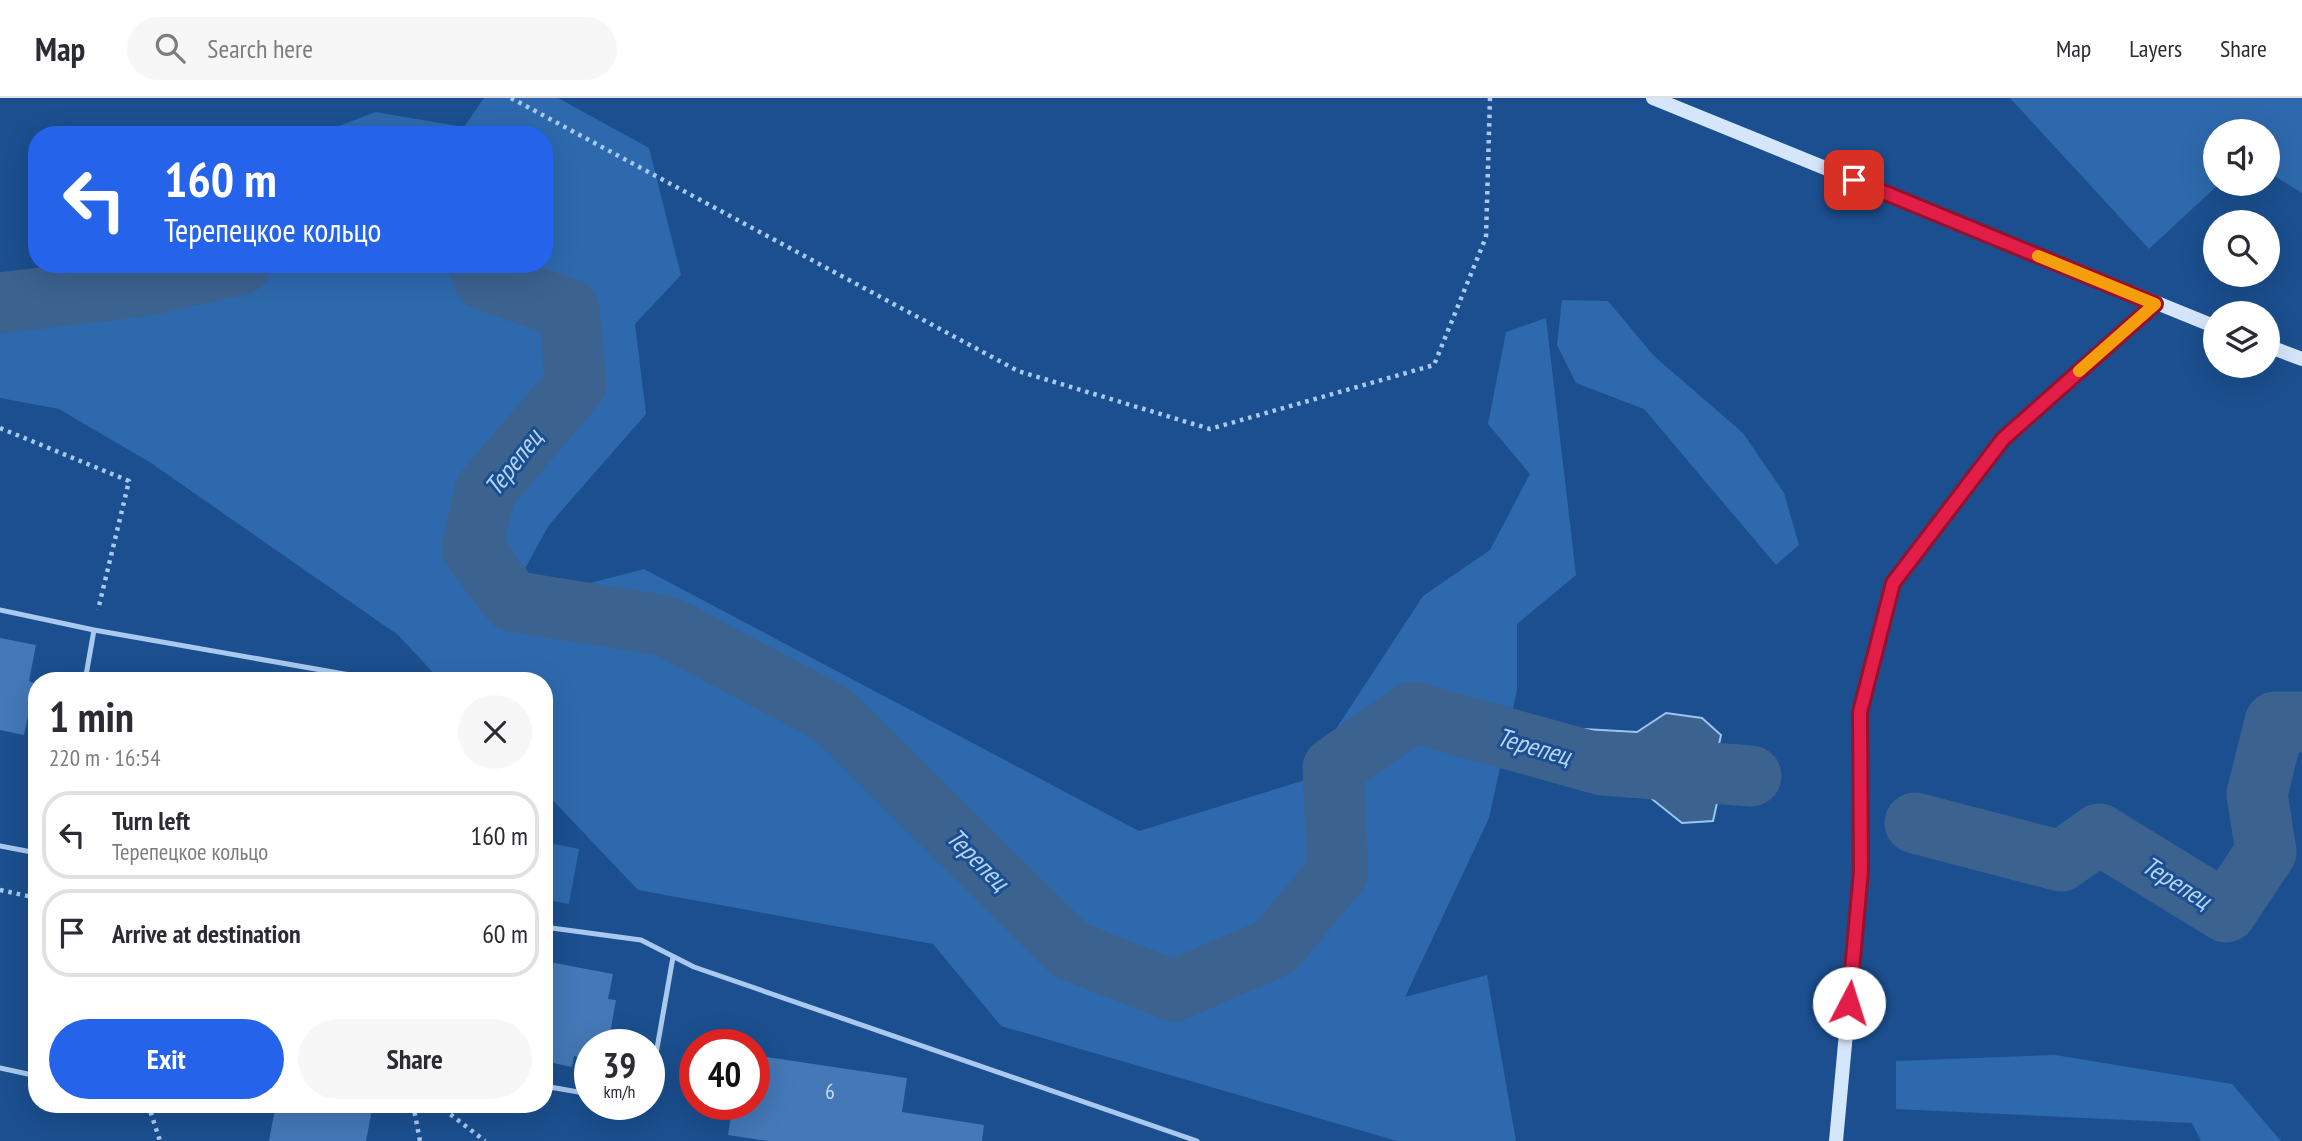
<!DOCTYPE html>
<meta charset="utf-8">
<style>
body{margin:0;font-family:"PT Sans Narrow",sans-serif;background:#f7f7f7;color:#2b2b33;height:100vh;display:flex;flex-direction:column;font-size:26px;white-space:nowrap}
*{box-sizing:border-box;margin:0}
p{font-size:23px;color:#7c7c81}
.icon{flex:none;width:38px;height:38px;fill:none;stroke:currentColor;stroke-width:2;stroke-linecap:round;stroke-linejoin:round}
.map{position:relative;flex:1;overflow:hidden}
.panel{position:absolute;left:28px;top:574px;width:525px;height:441px;display:flex;flex-direction:column;background:#fff;border-radius:28px;box-shadow:0 7px 28px #0002}
.panel>*{flex:none}
.hud{position:absolute;left:28px;top:28px;width:525px;height:147px;border-radius:28px;box-shadow:0 7px 28px #0002;background:#2563eb;color:#fff;overflow:hidden}
.buttons{position:absolute;left:2203px;top:21px;display:grid;gap:14px}
.buttons a{display:grid;place-items:center;width:77px;height:77px;border-radius:50%;background:#fff;box-shadow:0 7px 28px #0002;font-size:35px}
.speed{position:absolute;left:574px;top:931px;display:flex;gap:14px;font-size:35px;font-weight:700;text-align:center}
.speed>*{display:grid;place-content:center;width:91px;height:91px;border-radius:50%;background:#fff;box-shadow:0 7px 28px #0002;line-height:1}
.speed small{font-size:18px;font-weight:400}
.speed .limit{border:10px solid #d22;background:#fff;color:#111}
.pin{position:absolute;display:grid;place-items:center;width:60px;height:60px;color:#fff;margin:-30px;border-radius:14px;box-shadow:0 4px 10px #0006}
.me{position:absolute;width:77px;margin:-38px;rotate:5deg;stroke-linejoin:round;filter:drop-shadow(0 0 5px #0008)}
.turn{display:flex;align-items:center;gap:24px;height:147px;padding:0 21px;font-size:32px}
.turn .icon{width:91px;height:91px;stroke-width:2.5}
.turn b{display:block;font-size:49px;line-height:60px}
.round{display:grid;place-items:center;flex:none;width:74px;height:74px;border-radius:37px;background:#f7f7f7}
.overview{display:flex;align-items:center;justify-content:space-between;height:119px;padding:0 21px}
h1{font-size:42px;font-weight:700;line-height:52px}
.cta{display:flex;gap:14px;margin-top:auto;padding:14px 21px}
.cta a{flex:1;height:80px;border-radius:42px;background:#2563eb;color:#fff;font-size:28px;font-weight:700;line-height:80px;text-align:center}
.cta a+a{background:#f7f7f7;color:#2b2b33}
ul{padding:0;list-style:none}
li{display:flex;align-items:center;gap:21px;height:88px;margin:0 14px 10px;padding:0 7px;border:4px solid #e1e1e2;border-radius:28px}
li div{flex:1}
li b{display:block;font-size:26px}
li em{font-style:normal}
header{display:flex;align-items:center;gap:42px;box-sizing:border-box;height:98px;padding:0 35px;background:#fff;border-bottom:2px solid #e1e1e2}
header strong{font-size:33px}
nav{display:flex;gap:38px;margin-inline-start:auto;font-size:24px}
.search{width:490px;height:63px;background:#f7f7f7;display:flex;align-items:center;gap:18px;box-sizing:border-box;padding:0 24px;border-radius:38px;color:#7c7c81;font-size:26px}
.map>svg:first-child{display:block}
.green{fill:#2e69ad}
.water{fill:#3c6290;stroke:#9cc4f0;stroke-width:2}
.lines{fill:none;stroke-linecap:round;stroke-linejoin:round}
.river{stroke:#3c6290;stroke-width:61}
.building{fill:#4478b7}
.path{stroke:#a9c9ee;stroke-width:4.5;stroke-dasharray:3.5 5;stroke-linecap:butt}
.lane{stroke:#a9c9ee;stroke-width:5}
.secondary{stroke:#d6e6fa;stroke-width:14}
.route-casing{stroke:#92132f;stroke-width:18}
.route{stroke:#e11d48;stroke-width:12}
.slow{stroke:#f59e0b;stroke-width:12}
.labels{text-anchor:middle;dominant-baseline:central;stroke-width:6;stroke-linejoin:round;paint-order:stroke}
.number-label{font-size:21px;fill:#d0dded}
.water-label{font-size:26px;font-style:italic;fill:#b5d3f5;stroke:#1b4f8f}
</style>
<header>
<strong>Map</strong>
<div class="search"><svg class="icon" aria-label="search" viewBox="0 0 24 24"><circle cx="10" cy="10" r="6"/><path d="M15 15l6 6"/></svg>Search here</div>
<nav><a>Map</a><a>Layers</a><a>Share</a></nav>
</header>
<div class="map">
<svg width="2302" height="1043" viewBox="0 0 2302 1043">
<rect width="100%" height="100%" fill="#1b4f8f"/>
<path class="green" d="M484,0H558L649,50L681,177L635,226L646,316L549,427L505,507L644,471L1139,733L1302,683L1423,498L1490,452L1530,376L1488,326L1506,234L1546,220L1576,477L1517,526V592L1489,720L1405,899L1487,877L1516,1043H1397L1001,928L933,846L638,792L544,693V583H441L398,537L151,365L59,311L0,300V183L178,174L187,166H544V37H316L375,14L464,29Z
M2010,0H2302V95L2268,74V33H2216V86H2219L2149,151Z
M1562,202L1608,203L1654,258L1743,335L1784,395L1799,447L1776,467L1644,311L1576,285L1557,247Z
M544,744L579,751L569,806L544,801Z
M2055,957L2232,986L2281,1043H2201L2192,1025L1896,1011V963Z"/>
<path class="water" d="M1666,615L1702,620L1721,637L1716,660L1751,678L1721,687L1713,723L1682,725L1647,697L1507,640L1547,629L1637,634Z"/>
<g class="lines">
<path class="river" d="M478,166L484,182L569,211L576,286L485,393L472,450L512,503L666,528L833,617L1070,852L1174,893L1275,849L1338,774L1333,670L1412,614L1603,667L1751,678
M0,205L144,188L241,166
M1915,725L2061,763L2099,736L2226,814L2266,754L2257,696L2275,624H2302"/>
</g>
<path class="building" d="M0,540L36,547L29,583L35,585L24,637L0,632Z
M544,863L613,876L608,901L616,902L608,947L590,943V962L574,958L572,969L544,963Z
M754,957L907,980L902,1014L984,1027L982,1043H768L728,1037L733,1006H754Z
M276,1006H373L366,1043H269Z"/>
<g class="lines">
<path class="path" d="M511,0L1018,273L1210,331L1434,267L1486,139L1490,0
M0,330L129,383L98,512
M0,792L37,800
M148,1006L160,1043
M413,1006L420,1043
M437,1006L485,1043"/>
<path class="lane" d="M0,512L94,532
M85,583L94,532L384,583
M0,748L37,755
M544,829L641,842L694,869L1197,1043
M0,970L37,978
M544,988L590,996
M649,996L673,859"/>
<path class="secondary" d="M1653,0L2216,229
M2268,248L2302,261
M1836,1043L1861,773L1860,614L1893,485L2003,341L2155,206"/>
</g>
<g class="lines">
<defs>
<path id="route" d="M1849,905L1861,773L1860,614L1893,485L2003,341L2155,206L1854,82"/>
</defs>
<use href="#route" class="route-casing"/>
<use href="#route" class="route"/>
<path class="slow" d="M2038,158L2155,206L2079,273"/>
</g>
<g class="labels">
<g class="number-label">
<text x="830" y="993">6</text>
</g>
<g class="water-label">
<text transform="translate(513 364) rotate(-52)">Терепец</text>
<text transform="translate(1534 648) rotate(16)">Терепец</text>
<text transform="translate(978 761) rotate(45)">Терепец</text>
<text transform="translate(2177 784) rotate(32)">Терепец</text>
</g>
</g>
</svg>
<div class="buttons">
<a><svg class="icon" aria-label="sound" viewBox="0 0 24 24"><path d="M4 9h4l5-4v14l-5-4H4zM17 9q2 3 0 6"/></svg></a>
<a><svg class="icon" aria-label="search" viewBox="0 0 24 24"><circle cx="10" cy="10" r="6"/><path d="M15 15l6 6"/></svg></a>
<a><svg class="icon" aria-label="layers" viewBox="0 0 24 24"><path d="M12 4l9 5-9 5-9-5zM3 14l9 5 9-5"/></svg></a>
</div>
<div class="speed"><div>39<small>km/h</small></div><div class="limit">40</div></div>
<div class="pin" style="left:1854px;top:82px;background:#d93025"><svg class="icon" aria-label="arrive" viewBox="0 0 24 24"><path d="M6 21V4h12l-3 4 3 4H6"/></svg></div>
<svg class="me" style="left:1849px;top:905px" viewBox="-20 -20 40 40"><circle r="19" fill="#fff"/><path d="M0-13L10 11 0 6-10 11z" fill="#e11d48"/></svg>
<div class="hud">
<div class="turn"><svg class="icon" aria-label="left" viewBox="0 0 24 24"><path d="M17 20v-9H6M10 6l-5 5 5 5"/></svg><div><b>160 m</b>Терепецкое кольцо</div></div>
</div>
<section class="panel">
<div class="overview"><div><h1>1 min</h1><p>220 m · 16:54</p></div><a class="round"><svg class="icon" aria-label="close" viewBox="0 0 24 24"><path d="M6 6l12 12M18 6L6 18"/></svg></a></div>
<ul>
<li><svg class="icon" aria-label="left" viewBox="0 0 24 24"><path d="M17 20v-9H6M10 6l-5 5 5 5"/></svg><div><b>Turn left</b><p>Терепецкое кольцо</p></div><em>160 m</em></li>
<li><svg class="icon" aria-label="arrive" viewBox="0 0 24 24"><path d="M6 21V4h12l-3 4 3 4H6"/></svg><div><b>Arrive at destination</b></div><em>60 m</em></li>
</ul>
<div class="cta"><a>Exit</a><a>Share</a></div>
</section>
</div>
